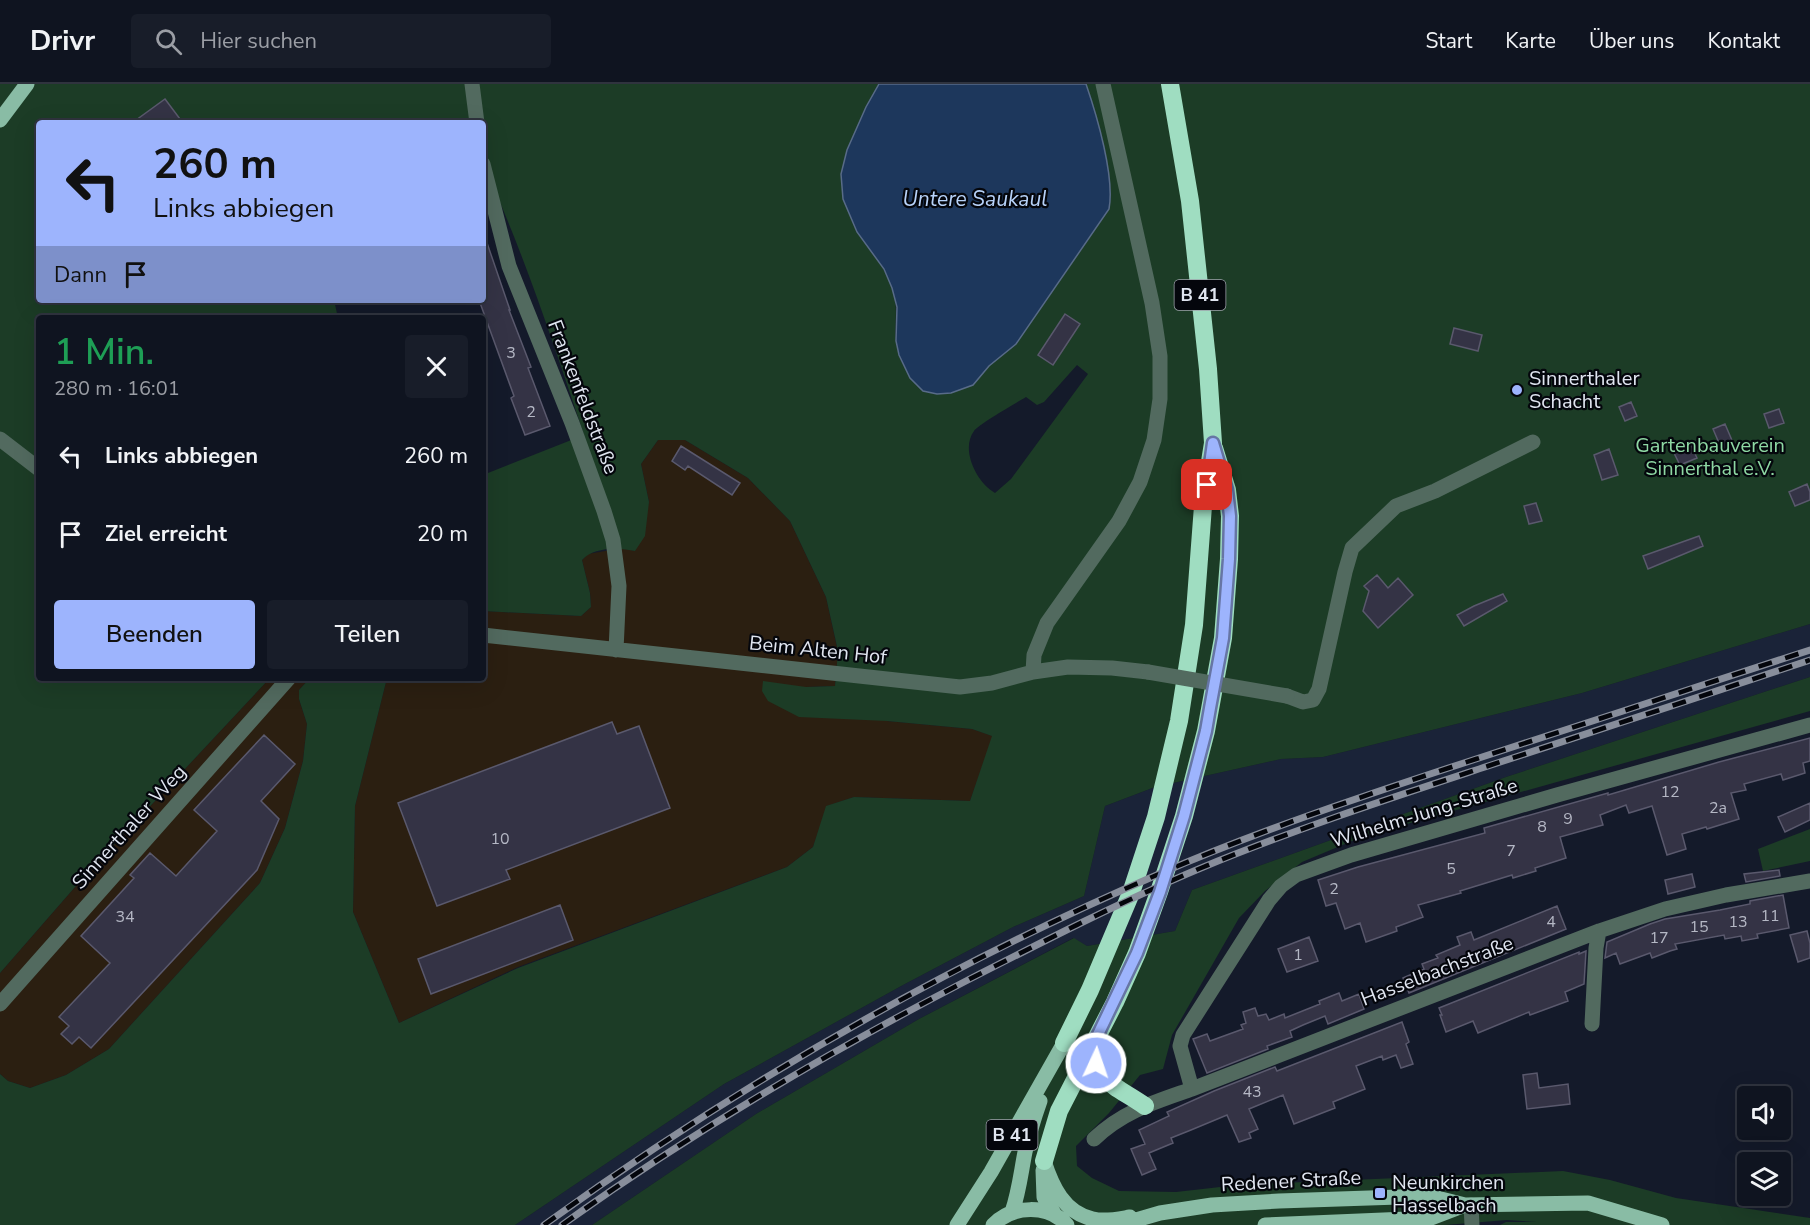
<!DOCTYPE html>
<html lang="de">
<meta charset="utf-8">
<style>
body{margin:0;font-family:"Nunito Sans",sans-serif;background:#181d29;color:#f1f3f6;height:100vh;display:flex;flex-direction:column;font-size:22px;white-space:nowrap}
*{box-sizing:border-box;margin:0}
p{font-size:20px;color:#9b9ea5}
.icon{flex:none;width:33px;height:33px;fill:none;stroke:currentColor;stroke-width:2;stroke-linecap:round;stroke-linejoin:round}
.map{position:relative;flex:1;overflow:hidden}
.drawer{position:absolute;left:36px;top:231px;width:450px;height:366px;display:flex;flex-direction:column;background:#0f1420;border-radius:6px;box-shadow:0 6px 24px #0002,0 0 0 2px #2f333e}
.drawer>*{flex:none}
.top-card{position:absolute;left:36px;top:36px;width:450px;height:183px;border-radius:6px;box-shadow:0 6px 24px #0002,0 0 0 2px #2f333e;background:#9db4fd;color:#111;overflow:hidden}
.fabs{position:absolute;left:1737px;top:1002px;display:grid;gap:12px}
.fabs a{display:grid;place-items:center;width:54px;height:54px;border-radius:6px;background:#0f1420;box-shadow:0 6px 24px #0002,0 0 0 2px #2f333e;font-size:30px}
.pin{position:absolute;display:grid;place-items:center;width:51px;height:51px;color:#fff;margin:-26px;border-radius:12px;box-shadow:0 3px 9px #0006}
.me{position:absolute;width:66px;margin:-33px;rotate:3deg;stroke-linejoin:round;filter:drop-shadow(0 0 4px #0008)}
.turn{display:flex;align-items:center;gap:21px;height:126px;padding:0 18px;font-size:27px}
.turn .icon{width:78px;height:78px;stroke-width:2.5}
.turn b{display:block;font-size:42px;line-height:51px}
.then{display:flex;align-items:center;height:57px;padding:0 18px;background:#0003;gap:12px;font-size:22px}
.round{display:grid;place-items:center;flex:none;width:63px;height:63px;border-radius:6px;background:#181d29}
.summary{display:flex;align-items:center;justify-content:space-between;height:102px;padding:0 18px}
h1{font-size:36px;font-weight:600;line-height:45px;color:#1e9e55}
.button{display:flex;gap:12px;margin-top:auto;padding:12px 18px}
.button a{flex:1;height:69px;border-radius:6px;background:#9db4fd;color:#111;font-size:24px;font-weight:600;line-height:69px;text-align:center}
.button a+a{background:#181d29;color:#f1f3f6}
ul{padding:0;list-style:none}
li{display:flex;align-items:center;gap:18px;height:78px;padding:0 18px}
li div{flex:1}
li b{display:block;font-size:22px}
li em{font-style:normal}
header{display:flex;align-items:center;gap:36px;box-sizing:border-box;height:84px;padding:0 30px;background:#0f1420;border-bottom:2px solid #2f333e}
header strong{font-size:28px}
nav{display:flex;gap:33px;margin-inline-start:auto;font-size:21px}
.search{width:420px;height:54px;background:#181d29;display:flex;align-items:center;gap:15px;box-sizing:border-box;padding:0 21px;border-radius:6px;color:#9b9ea5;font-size:22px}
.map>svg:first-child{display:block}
.commercial{fill:#2b1f11}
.built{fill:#1a2338}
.green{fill:#1c3c26;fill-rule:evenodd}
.water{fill:#1d375c;stroke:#586b88;stroke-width:1.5}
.building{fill:#343345;stroke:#5a596d;stroke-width:1.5}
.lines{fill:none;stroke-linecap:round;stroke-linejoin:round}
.minor{stroke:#526a5f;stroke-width:15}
.major{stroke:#89bca5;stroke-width:15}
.highway{stroke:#9fddc1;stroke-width:18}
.rail-casing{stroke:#888e9b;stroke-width:7}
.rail{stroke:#04060c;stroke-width:4.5;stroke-dasharray:14;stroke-linecap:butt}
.minor-bridge{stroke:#526a5f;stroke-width:15}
.route-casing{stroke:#6675a4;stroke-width:15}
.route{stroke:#9db4fd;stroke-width:10}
.poi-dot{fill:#9db4fd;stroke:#04060c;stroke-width:2}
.labels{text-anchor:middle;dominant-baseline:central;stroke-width:4.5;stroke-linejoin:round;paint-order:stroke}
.number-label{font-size:16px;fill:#b5b8c5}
.shield{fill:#04060c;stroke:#9ea2ac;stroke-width:1.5}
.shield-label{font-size:18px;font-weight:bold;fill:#e0e5f0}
.poi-label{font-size:20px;fill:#e0e5f0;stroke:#04060c;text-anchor:start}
.street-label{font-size:20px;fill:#e0e5f0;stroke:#04060c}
.park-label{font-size:20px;fill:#8ed8a3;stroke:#04060c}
.water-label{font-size:21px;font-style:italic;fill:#b7d2f9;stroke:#04060c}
</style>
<header>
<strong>Drivr</strong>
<div class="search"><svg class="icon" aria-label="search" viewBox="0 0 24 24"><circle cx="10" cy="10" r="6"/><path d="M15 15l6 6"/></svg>Hier suchen</div>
<nav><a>Start</a><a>Karte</a><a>Über uns</a><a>Kontakt</a></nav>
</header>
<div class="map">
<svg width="1810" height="1141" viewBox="0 0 1810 1141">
<rect width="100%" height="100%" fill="#141a2a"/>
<path class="commercial" d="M658,356H685L748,394L790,437L826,513L838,568L835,602L806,603L887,637L972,645L993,652L970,717L854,713L827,722L813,763L787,783L518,883L399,939L353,828L355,722L387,594H483V527L581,532L591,523L590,509L582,476L588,470L622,464L635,467L649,418L641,380Z
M270,594H310L299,606V615L307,640L303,677L285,744L260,799L109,965L66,991L30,1004L8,997L0,990V889L82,795Z"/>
<path class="built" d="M1810,540V593L1506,693L1192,806L1175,847L1087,862L1073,854L919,935L756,1030L592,1141H515L724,1000L903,901L1013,843L1084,812L1105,722L1155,703L1281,675L1323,673L1582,609Z"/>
<path class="green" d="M0,0H879L866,23L857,148C870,165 884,182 892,203C899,222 894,239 896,258C899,278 909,293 923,307L973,301L989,282L1016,260L1109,125C1115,93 1097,32 1086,0H1810V540L1582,609L1323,673L1281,675L1155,703L1105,722L1084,812L1013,843L903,901L724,1000L515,1141H0V990L8,997L30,1004L66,991L109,965L260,799L285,744L303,677L307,640L299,615V606L310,594H387L355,722L353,828L399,939L518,884L787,783L813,763L826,722L854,713L970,717L992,652L972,645L887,637L799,633L768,617L762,607L763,597L806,603L835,602L838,567L826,513L790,437L748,394L685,356H658L641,380L649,418L645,452L635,467C619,463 593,463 582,476L590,509L591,523L581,532L483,527V391L584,351C557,270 530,188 496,109L483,110V39H39V216H334L338,234H39V594H270L82,795L0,889ZM1077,281L1088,290L1011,395L995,409C977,399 960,366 974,347C979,340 1016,319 1026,313L1037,321L1044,318Z
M1810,593V627L1364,752L1302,778L1265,807L1239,834L1172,951L1163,985L1140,991L1109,1029L1076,1062L1077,1082L1092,1094L1119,1107L1176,1108L1238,1101L1563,1087L1610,1096L1676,1114L1810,1134V1141H1500L1506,1138H1537L1507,1136L1445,1141H592L756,1030L919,935L1074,854L1087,862L1175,847L1192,806L1506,693Z
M1810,745V777L1763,787L1758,765Z"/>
<path class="water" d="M879,0H1086C1097,32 1115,93 1109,125L1016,260L989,282L973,301L951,309L937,310L923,307L910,294L899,271L896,257L897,223L892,204L884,185L857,148L843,115L841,90L847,66L866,23Z"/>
<path class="building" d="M165,15L183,39H132Z
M485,153L510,226H509L531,283L528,284L550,342L525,351L511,314L514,312L479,216H483V154Z
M1065,230L1080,240L1053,281L1038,271Z
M1454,244L1482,251L1478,267L1450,260Z
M1631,318L1637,332L1625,337L1619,323Z
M1779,325L1784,339L1769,344L1764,330Z
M1725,340L1734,361L1722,366L1713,345Z
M1691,361L1697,374L1680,381L1674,369Z
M681,362L740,399L732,411L688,382L685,386L672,377Z
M1609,365L1618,391L1602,396L1594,371Z
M1807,400L1810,408V416L1795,422L1789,408Z
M1536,419L1542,437L1529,440L1524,422Z
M1699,452L1703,462L1648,485L1643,472Z
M1377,491L1388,504L1398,494L1413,511L1378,544L1363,527L1369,507L1364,502Z
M1503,510L1507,517L1464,542L1457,531L1474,522Z
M612,638L617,650L639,642L670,724L506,786L510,795L437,822L398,719Z
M264,651L295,680L261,717L279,735L257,786L91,964L79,953L72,960L61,950L69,942L59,933L110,879L81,852L134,794L130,791L150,769L176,792L217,747L194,726Z
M1810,654V677L1803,679L1805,689L1783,696L1781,690L1744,700L1746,706L1731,709L1739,735L1707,745L1706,743L1682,750L1686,765L1667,771L1652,722L1629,729L1626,721L1600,731L1603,741L1560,753L1566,774L1535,784L1536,787L1513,794L1512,791L1460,807L1461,809L1418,821L1423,833L1396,843L1397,847L1366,858L1360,839L1345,845L1336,819L1326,822L1318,796L1358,783L1485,749L1484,744L1608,709V711L1719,678Z
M1810,719V736L1785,748L1778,733Z
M1779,786L1780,792L1746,798L1744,790Z
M1692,790L1695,803L1668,810L1665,796Z
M1783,811L1789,844L1757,850L1758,854L1742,857L1741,852L1725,855L1724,851L1675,860L1677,865L1670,867L1652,874L1650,869L1620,880L1616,869L1605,874L1607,858L1650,840L1665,835L1720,826L1750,820V817Z
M560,821L573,856L431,910L418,875Z
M1557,822L1566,845L1409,909L1403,894L1424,885L1422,880L1438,874L1436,871L1460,861L1457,853L1471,848L1474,856Z
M1807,847L1810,859V874L1798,878L1790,851Z
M1309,853L1318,877L1287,888L1278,865Z
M1586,867L1584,900L1565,908L1568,917L1530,931L1529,928L1478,949L1473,937L1446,948L1440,931H1442L1439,924L1579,868V870Z
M1339,909L1342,917L1359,910L1364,925L1328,940L1325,932L1303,941L1290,947L1292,953L1267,962L1268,965L1207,989L1193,955L1207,950L1210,957L1243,945L1241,941L1246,939L1243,928L1255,924L1258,932L1266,930L1269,936L1284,930L1285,934L1320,920L1319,917Z
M1402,938L1409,958L1406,960L1413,980L1401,984L1396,971L1383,976L1382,972L1356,982L1365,1005L1333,1018L1335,1024L1294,1040L1283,1011L1249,1025L1258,1045L1249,1049L1251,1054L1239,1058L1227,1031L1191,1046L1171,1054L1173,1059L1149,1069L1156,1085L1142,1091L1131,1065L1145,1060L1139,1046L1169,1032L1167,1028L1214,1007L1275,983L1277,987Z
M1537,989L1539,1004L1568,1000L1570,1020L1527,1025L1523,991Z"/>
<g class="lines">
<path class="minor" d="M472,0L477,39
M483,80L509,182L572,339L604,427L613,456L619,502L616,566
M0,355L39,385
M483,551L960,603L992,599L1033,588L1068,583L1112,584L1148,588
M1033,588L1034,571L1047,539L1119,437L1140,398L1154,356L1160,315V272L1152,219L1103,0
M1287,612L1303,618L1313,616L1319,605L1345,488L1352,464L1396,422L1435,407L1533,358
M0,920L289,594
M1592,940L1596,864L1599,847
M1192,1005L1180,962L1183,951L1269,816L1281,802L1296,791L1351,771L1557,711L1810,641
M1094,1055C1123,1027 1155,1018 1192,1005L1599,847L1665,825L1726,811L1810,797
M1471,1121L1472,1141"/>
<path class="major" d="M0,36L27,0
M1044,1077C1052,1102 1064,1129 1093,1135C1105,1138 1118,1135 1130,1133
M1043,1086L1044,1113L1055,1131
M1012,1128C1019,1108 1021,1088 1025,1068C1029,1050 1034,1034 1040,1017
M957,1141L991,1088L1064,959
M993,1141C1013,1121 1048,1120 1067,1141
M1119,1141L1160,1129L1212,1121L1279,1117L1429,1112L1465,1121L1588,1119L1662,1141
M1265,1141L1431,1134L1465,1121"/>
<path class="highway" d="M1064,959L1090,906L1131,809L1156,733L1179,637L1194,541L1203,422L1213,359L1208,285L1190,117L1170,0
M1093,961C1101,1002 1113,1000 1145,1022
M1044,1077L1059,1027L1115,918L1137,869L1159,808L1184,732L1206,647L1223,554L1229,475L1230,432L1227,406L1214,364"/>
<defs>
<path id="rail" d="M544,1141C735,1003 943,883 1159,790C1263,745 1369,710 1476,675C1587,639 1699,602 1810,566
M562,1141C689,1050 825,970 964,898C1042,858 1120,818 1201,784C1295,745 1391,714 1488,682C1595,647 1703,612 1810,576"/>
</defs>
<use href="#rail" class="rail-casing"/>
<use href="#rail" class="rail"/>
<path class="minor-bridge" d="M1148,588L1287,612"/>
</g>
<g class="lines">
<defs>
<path id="route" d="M1096,979L1093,961L1137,869L1160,808L1184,732L1206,647L1210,624L1223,554L1229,475L1230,432L1227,406L1213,359L1207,401"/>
</defs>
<use href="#route" class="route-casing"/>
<use href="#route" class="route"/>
</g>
<g class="poi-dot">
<circle cx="1517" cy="306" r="6"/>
<rect x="1374" y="1103" width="12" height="12" rx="3"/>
</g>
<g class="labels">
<g class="number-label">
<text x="511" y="269">3</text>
<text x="531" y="328">2</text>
<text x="1670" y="708">12</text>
<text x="1718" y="724">2a</text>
<text x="1568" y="735">9</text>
<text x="1542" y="743">8</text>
<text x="500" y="755">10</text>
<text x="1511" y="767">7</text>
<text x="1451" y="785">5</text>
<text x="1334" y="805">2</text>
<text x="1770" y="832">11</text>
<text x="125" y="833">34</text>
<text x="1551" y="838">4</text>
<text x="1738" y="838">13</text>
<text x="1699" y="843">15</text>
<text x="1659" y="854">17</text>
<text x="1298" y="871">1</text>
<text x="1252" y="1008">43</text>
</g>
<g class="shield">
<rect x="1174.5" y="196" width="51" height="30" rx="4.5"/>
<rect x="986.5" y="1036" width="51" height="30" rx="4.5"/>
</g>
<g class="shield-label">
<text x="1200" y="211">B 41</text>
<text x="1012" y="1051">B 41</text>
</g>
<g class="poi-label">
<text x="1529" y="294">Sinnerthaler<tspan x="1529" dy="23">Schacht</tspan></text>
<text x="1392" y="1098">Neunkirchen<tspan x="1392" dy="23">Hasselbach</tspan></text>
</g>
<g class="street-label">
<text transform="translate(583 313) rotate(69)">Frankenfeldstraße</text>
<text transform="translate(818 566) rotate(6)">Beim Alten Hof</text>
<text transform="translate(1424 729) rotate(-17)">Wilhelm-Jung-Straße</text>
<text transform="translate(129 743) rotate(-48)">Sinnerthaler Weg</text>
<text transform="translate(1437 887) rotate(-21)">Hasselbachstraße</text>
<text transform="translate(1291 1097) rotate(-3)">Redener Straße</text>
</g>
<g class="park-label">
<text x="1710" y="361">Gartenbauverein<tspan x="1710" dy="23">Sinnerthal e.V.</tspan></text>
</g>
<g class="water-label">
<text x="975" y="115">Untere Saukaul</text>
</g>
</g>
</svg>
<div class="fabs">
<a><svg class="icon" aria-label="sound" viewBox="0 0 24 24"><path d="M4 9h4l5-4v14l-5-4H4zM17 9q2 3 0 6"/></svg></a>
<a><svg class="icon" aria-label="layers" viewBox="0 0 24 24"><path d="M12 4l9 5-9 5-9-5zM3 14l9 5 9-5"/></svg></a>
</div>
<div class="pin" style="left:1207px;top:401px;background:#d93025"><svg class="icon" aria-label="arrive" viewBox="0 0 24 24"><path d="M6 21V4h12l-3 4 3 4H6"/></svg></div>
<svg class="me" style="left:1096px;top:979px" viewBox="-20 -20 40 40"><circle r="17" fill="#9db4fd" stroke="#fff" stroke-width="3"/><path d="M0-11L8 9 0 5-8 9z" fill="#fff"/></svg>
<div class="top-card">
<div class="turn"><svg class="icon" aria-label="left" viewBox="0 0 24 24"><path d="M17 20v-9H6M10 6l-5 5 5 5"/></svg><div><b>260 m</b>Links abbiegen</div></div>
<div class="then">Dann<svg class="icon" aria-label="arrive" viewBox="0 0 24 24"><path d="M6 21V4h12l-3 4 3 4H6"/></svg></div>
</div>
<section class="drawer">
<div class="summary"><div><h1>1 Min.</h1><p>280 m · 16:01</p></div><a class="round"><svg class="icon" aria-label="close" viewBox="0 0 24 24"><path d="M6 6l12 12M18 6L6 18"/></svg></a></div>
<ul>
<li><svg class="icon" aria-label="left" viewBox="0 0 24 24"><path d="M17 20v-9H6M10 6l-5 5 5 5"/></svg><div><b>Links abbiegen</b></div><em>260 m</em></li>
<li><svg class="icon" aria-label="arrive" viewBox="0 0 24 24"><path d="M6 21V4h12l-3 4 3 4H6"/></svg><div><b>Ziel erreicht</b></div><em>20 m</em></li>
</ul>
<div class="button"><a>Beenden</a><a>Teilen</a></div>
</section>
</div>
